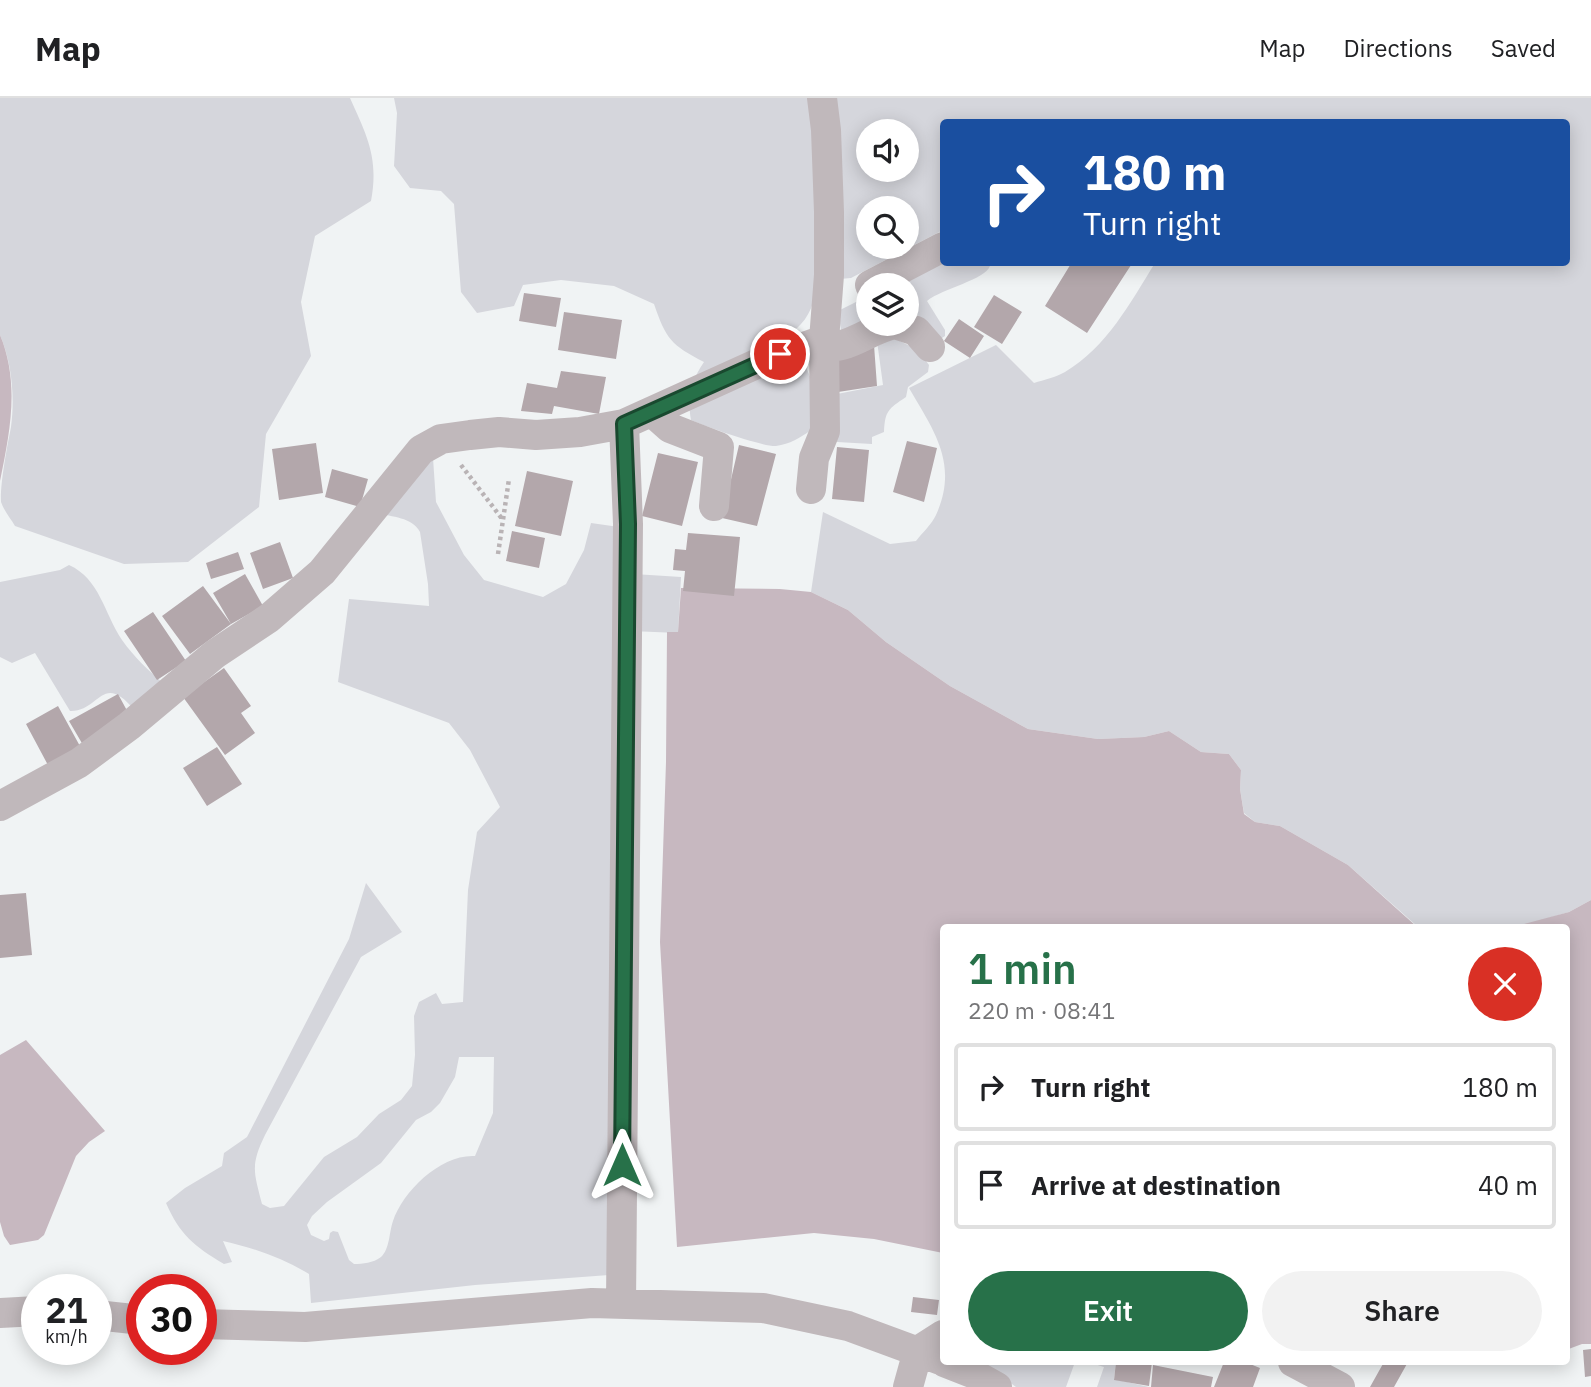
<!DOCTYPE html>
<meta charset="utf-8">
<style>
body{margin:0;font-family:"IBM Plex Sans",sans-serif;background:#f2f2f2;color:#202124;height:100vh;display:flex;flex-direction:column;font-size:26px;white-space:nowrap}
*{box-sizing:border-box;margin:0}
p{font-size:23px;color:#757577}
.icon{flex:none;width:38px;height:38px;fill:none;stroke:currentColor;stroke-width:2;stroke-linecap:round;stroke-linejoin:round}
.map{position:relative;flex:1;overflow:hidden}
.panel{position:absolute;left:940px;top:826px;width:630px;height:441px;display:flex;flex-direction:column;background:#fff;border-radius:7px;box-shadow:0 4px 18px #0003}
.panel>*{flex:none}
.guide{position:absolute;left:940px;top:21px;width:630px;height:147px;border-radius:7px;box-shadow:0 4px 18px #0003;background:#1a4fa0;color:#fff;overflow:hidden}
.controls{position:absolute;left:856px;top:21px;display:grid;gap:14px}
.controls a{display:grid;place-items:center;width:63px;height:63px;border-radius:50%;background:#fff;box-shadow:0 4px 18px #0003;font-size:35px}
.speed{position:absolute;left:21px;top:1176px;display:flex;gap:14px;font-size:35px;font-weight:700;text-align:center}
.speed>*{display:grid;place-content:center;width:91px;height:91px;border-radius:50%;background:#fff;box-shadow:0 4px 18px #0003;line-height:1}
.speed small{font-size:18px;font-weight:400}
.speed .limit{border:10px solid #d22;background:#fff;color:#111}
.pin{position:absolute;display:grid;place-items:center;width:60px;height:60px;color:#fff;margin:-30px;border:4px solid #fff;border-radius:50%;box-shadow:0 2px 7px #0007}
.me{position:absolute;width:77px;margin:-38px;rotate:0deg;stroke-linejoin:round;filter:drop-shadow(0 0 5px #0008)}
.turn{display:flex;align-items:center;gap:24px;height:147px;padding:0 28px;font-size:32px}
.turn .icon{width:91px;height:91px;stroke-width:2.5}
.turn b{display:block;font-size:49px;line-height:60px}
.round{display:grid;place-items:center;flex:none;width:74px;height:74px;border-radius:37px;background:#f2f2f2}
.headline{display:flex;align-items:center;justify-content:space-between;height:119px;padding:0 28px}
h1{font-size:42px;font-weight:600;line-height:52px;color:#277149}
.button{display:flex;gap:14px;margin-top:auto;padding:14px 28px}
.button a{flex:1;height:80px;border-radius:42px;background:#277149;color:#fff;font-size:28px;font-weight:600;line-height:80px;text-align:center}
.button a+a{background:#f2f2f2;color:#202124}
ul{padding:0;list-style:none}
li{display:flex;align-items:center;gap:21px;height:88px;margin:0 14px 10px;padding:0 14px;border:4px solid #e0e0e0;border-radius:7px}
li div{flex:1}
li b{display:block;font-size:26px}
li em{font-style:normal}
header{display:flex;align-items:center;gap:42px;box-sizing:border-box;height:98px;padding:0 35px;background:#fff;border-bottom:2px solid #e0e0e0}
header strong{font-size:33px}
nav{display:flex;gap:38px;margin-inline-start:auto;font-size:24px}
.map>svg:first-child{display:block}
.green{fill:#d5d6dc;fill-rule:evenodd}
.water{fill:#c7b8c0}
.building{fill:#b3a7ab}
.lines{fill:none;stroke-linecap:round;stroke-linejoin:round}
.path{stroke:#b9b3b5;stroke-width:4.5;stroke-dasharray:3.5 3.5;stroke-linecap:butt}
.street{stroke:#c0b8bb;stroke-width:30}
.route-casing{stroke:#19492f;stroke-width:18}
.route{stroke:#277149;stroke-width:12}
</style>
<header>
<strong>Map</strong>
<nav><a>Map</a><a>Directions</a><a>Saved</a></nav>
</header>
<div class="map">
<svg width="1591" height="1289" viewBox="0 0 1591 1289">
<rect width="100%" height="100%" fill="#f0f3f4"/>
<path class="green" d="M0,0H350C367,38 379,60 371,103L315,138L301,204L311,258L266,336L259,409L188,464L124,466L15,428C11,421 4,413 1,404C0,386 7,349 11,329C15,299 12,265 0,237Z
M394,0H1591V802L1569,814L1521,828H1417L1348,767L1280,728L1255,724L1244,715L1240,691L1241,672L1229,656L1201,654L1169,633L1144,639L1098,641L1028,631L950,588L886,544L848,512L811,494L823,414L890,446L916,443C922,435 932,426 936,417C959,366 934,333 909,290L996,247L1034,285C1044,282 1056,279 1065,274C1107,249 1130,205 1155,165L1566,164V24H943V132L851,180L818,183C815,200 812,214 801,226C793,234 787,239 783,249L804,265L813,285L811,332C800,340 790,346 776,348C763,349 704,328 691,322C687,300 691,283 704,264C671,247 666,241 654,206L614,188L561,182L523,187L514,208L477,215L461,194L454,106L441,93L410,90L394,68L397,15ZM868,33H906V72H868ZM868,110H906V149H868Z
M943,164L985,165L990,168C985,182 943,190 927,203L945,232V238L939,242L916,215H907L906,187H891Z
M868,198V226L843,245L838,213Z
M882,237C903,243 917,249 929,267L928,274L908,289L906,299C888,311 885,313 884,334L872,339V346L837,344V296L883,287L877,243Z
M433,360L436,404L464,457L484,482L543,499L566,486L584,452L591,425L619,429L609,1177L475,1187L311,1205L309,1176C283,1160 254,1150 223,1143L232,1164L224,1166C194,1148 180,1137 166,1105L185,1090L222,1068L224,1055L247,1039L349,841L366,785L402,834L361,859L265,1037C250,1068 254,1074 262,1106L270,1110L284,1108L324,1059L357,1039L379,1016L401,1002L412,988L415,957L414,918L419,904L436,895L442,906L463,904L468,792L477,734L500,709L470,652L449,625L338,584L349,501L429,508L428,486L420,434C412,419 392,419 377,415ZM459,959H494L493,1015L475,1058C441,1056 403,1093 393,1123C389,1134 390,1151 381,1159C373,1165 363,1166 354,1166L349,1162L338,1134L333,1133L330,1135L329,1141L324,1143L311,1137L307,1127L312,1118L327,1104L381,1065L416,1022L431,1014L440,1005L455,979Z
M69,467C100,481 104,515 122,542C134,559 148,572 164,586L135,613C102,572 100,614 70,613L35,555L12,565L0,559V484L60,472Z
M634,476L681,479L678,535L631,533Z
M982,1264H1075L1066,1289H1016Z
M1088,1264H1116L1114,1281L1149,1289H1097L1104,1269Z"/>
<path class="water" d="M0,237C20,285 10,334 0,383Z
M681,490L780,491L811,494L848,512L886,544L950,588L1028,631L1098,641L1144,639L1169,633L1201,654L1229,656L1241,672L1240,691L1244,716L1255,724L1280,728L1348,767L1416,828L1426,829L943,830V1155L874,1141L814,1135L677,1149L660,844L666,664L667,534H678Z
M1591,802V1246H1582L1566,1252V830L1513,829L1569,814Z
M26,942L105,1033L89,1044L76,1058L44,1137L38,1142L10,1147L4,1138L0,1124V957Z"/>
<path class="building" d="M1072,164H1133L1087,235L1045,208Z
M524,195L561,200L556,229L519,223Z
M994,197L1022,214L1002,246L974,229Z
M564,214L622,222L616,261L558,252Z
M959,221L984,238L970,260L944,243Z
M874,247L877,288L838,294L835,253Z
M561,273L606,279L599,316L554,308L552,316L521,313L527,285L557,290Z
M907,343L937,350L924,404L893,394Z
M316,345L323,395L279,402L272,351Z
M739,347L776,356L757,428L722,420Z
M837,349L869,352L864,404L832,401Z
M658,355L698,364L682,428L642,418Z
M332,371L368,381L360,409L325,399Z
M527,373L573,383L561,438L515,428Z
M512,433L545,440L539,470L506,463Z
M688,435L740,439L734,498L683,493L685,473L673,472L675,451L686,452Z
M280,444L293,480L263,491L250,455Z
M238,454L244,471L211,481L206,465Z
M245,476L263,508L231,526L213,495Z
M203,488L231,526L190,556L162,518Z
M153,514L186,563L157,582L124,533Z
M224,570L251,608L241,615L255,635L225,657L183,599Z
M118,596L131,620L83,647L69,623Z
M58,608L81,650L49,669L26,626Z
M217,649L242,686L207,708L183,670Z
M26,795L32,857L0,860V797Z
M913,1199L939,1202L937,1217L911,1214Z
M1591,1251V1278L1585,1279L1583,1252Z
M1116,1264H1152L1149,1288L1114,1282Z
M1224,1264H1245L1260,1270L1253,1289H1214Z
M1384,1264H1408L1394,1289H1370Z
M1153,1267L1213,1279L1211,1289H1151Z"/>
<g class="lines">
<path class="path" d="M461,367L503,422
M498,456L509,381"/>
<path class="street" d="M870,187L943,149
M895,226L916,233L930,249
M652,314L670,330L719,349L714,408
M811,391L814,360L825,333L824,242L829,177V114L826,32L822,0
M0,708L79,665L129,628L215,556L269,520L322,474L421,352L441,341L470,337L499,334L536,337L580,334L624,326L761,264L824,242V249C852,250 869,231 895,226
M621,1206L628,426L624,326
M0,1215L37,1213
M96,1217L142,1222
M201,1226L305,1229L592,1205L763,1210L848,1228L943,1263
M944,1264L972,1275L997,1289
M1293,1264L1340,1289
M908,1289L918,1253L943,1237"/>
</g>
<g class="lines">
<defs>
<path id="route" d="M622,1067L628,426L624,326L780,256"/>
</defs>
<use href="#route" class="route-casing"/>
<use href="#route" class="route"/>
</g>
</svg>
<div class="controls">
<a><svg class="icon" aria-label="sound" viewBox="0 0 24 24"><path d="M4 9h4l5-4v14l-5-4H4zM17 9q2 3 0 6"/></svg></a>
<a><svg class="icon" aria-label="search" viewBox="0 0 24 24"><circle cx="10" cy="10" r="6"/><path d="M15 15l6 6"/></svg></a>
<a><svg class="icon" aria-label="layers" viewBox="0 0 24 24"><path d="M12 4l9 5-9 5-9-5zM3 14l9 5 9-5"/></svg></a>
</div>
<div class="speed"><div>21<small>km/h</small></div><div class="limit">30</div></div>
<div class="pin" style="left:780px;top:256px;background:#d93025"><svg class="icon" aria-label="arrive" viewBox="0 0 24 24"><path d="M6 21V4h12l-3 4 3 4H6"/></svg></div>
<svg class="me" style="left:622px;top:1067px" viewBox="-20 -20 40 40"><path d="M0-17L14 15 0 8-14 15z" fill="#277149" stroke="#fff" stroke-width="4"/></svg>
<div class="guide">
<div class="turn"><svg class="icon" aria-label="right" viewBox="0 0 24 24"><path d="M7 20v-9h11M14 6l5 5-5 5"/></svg><div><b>180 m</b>Turn right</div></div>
</div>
<section class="panel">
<div class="headline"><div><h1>1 min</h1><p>220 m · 08:41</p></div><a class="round" style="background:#d93025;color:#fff"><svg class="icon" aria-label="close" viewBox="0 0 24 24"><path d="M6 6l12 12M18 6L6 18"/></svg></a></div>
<ul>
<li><svg class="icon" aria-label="right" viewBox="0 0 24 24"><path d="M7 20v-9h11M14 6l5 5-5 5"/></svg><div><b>Turn right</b></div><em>180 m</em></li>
<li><svg class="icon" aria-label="arrive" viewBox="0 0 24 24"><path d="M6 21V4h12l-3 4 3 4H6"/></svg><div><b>Arrive at destination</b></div><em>40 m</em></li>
</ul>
<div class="button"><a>Exit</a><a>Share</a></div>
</section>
</div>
